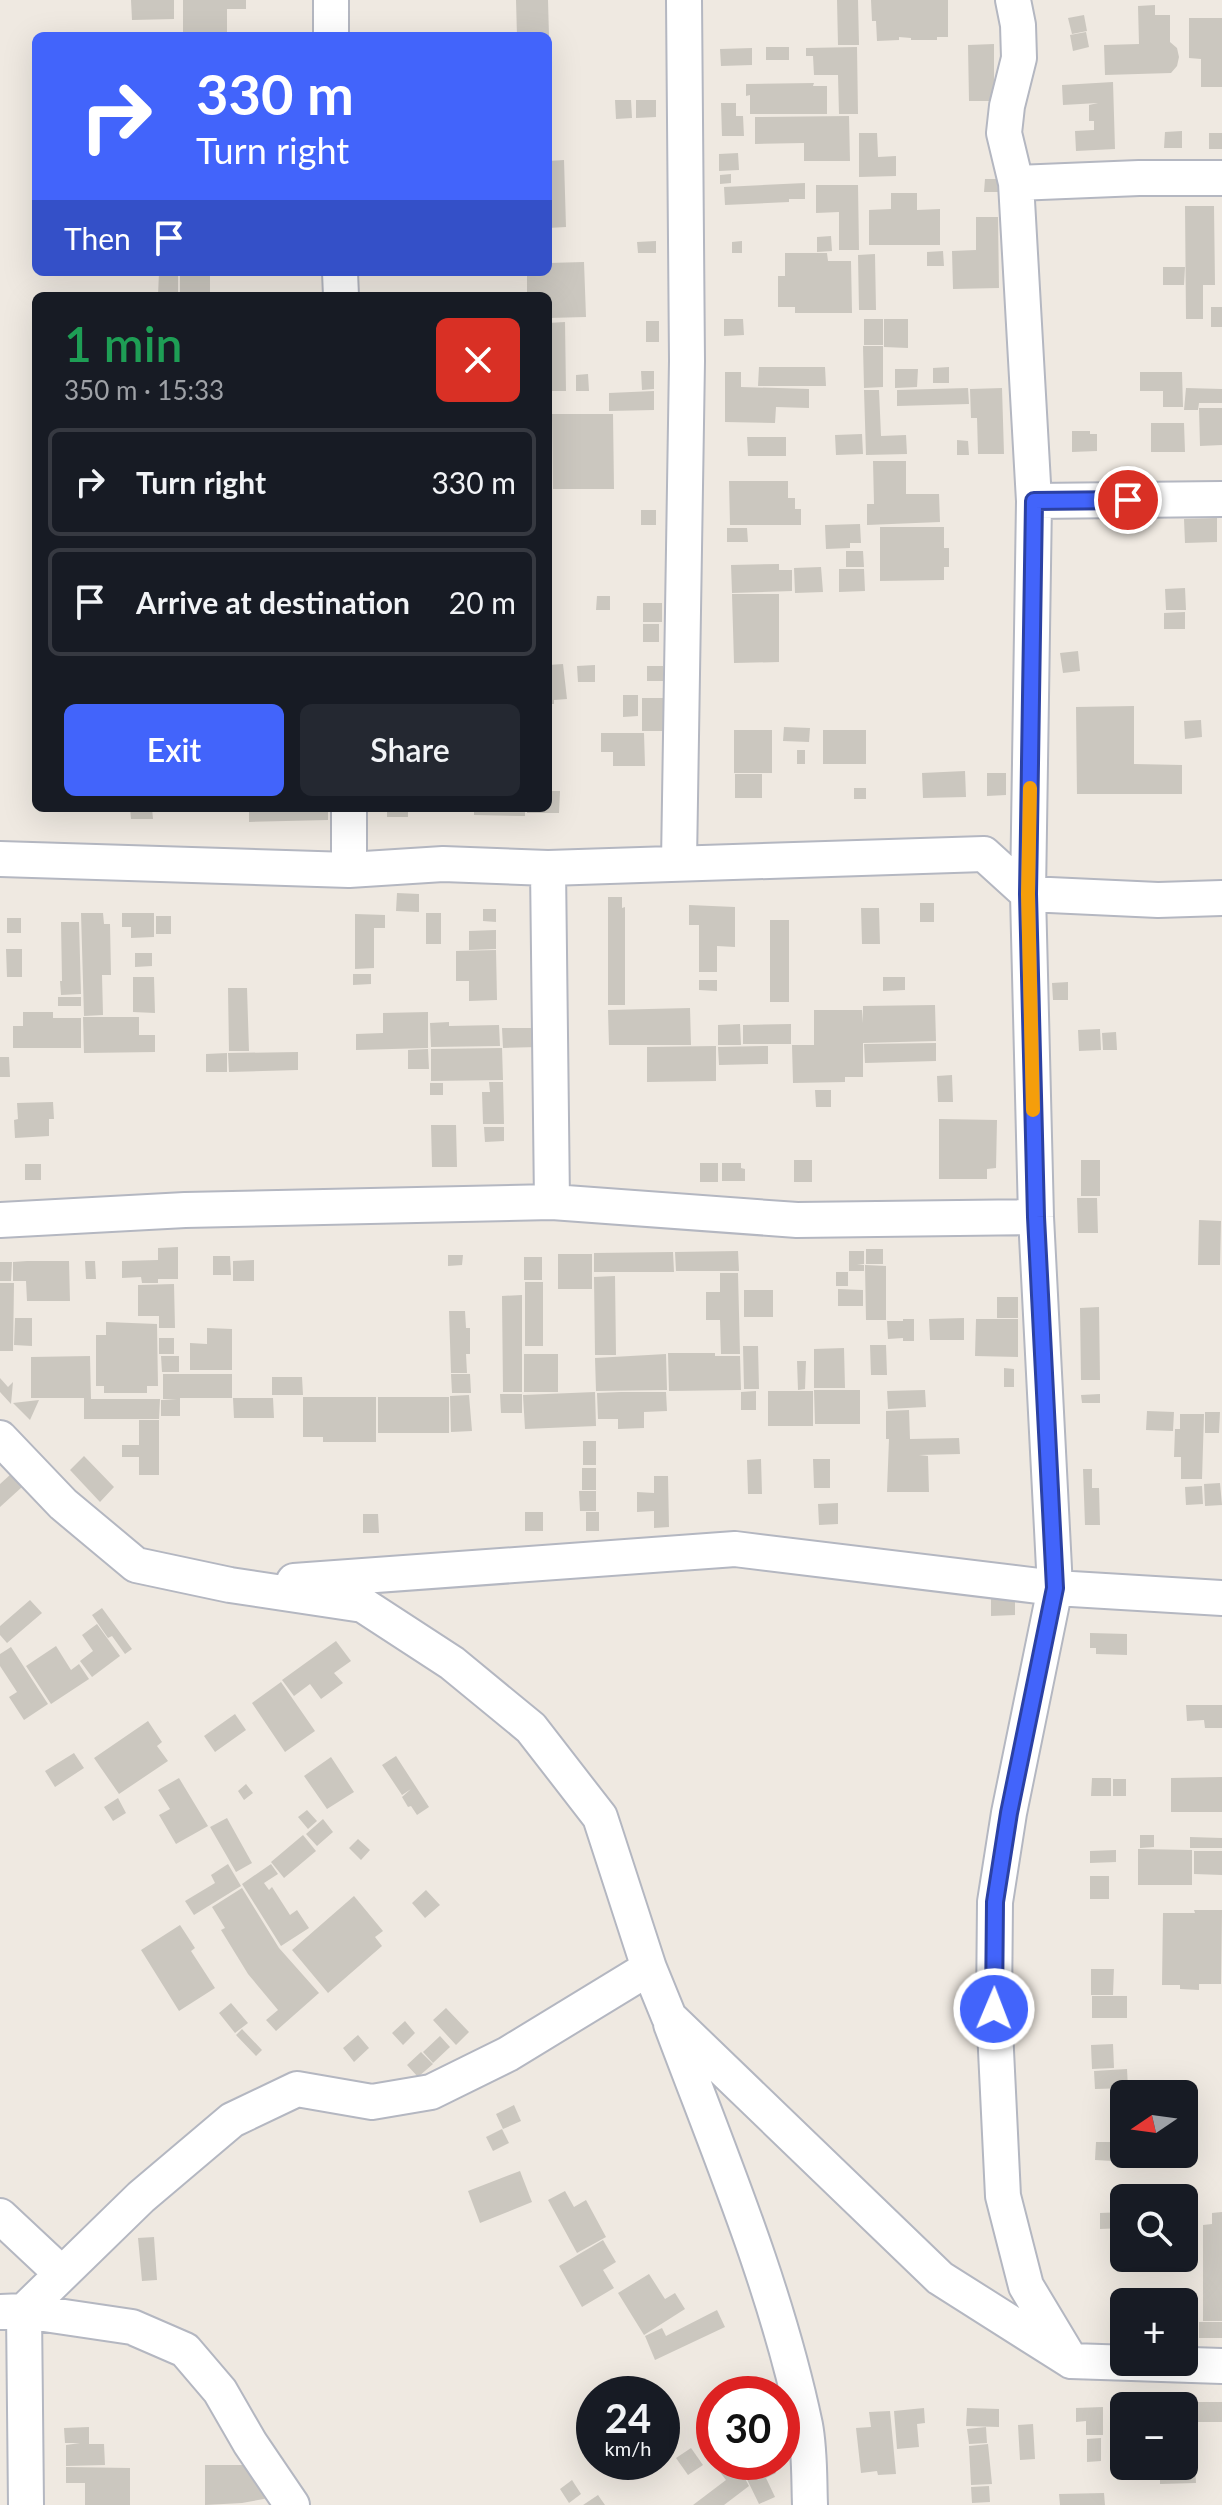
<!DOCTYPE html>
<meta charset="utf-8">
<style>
body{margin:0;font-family:Lato,sans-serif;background:#242831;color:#f1f3f6;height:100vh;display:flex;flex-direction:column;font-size:30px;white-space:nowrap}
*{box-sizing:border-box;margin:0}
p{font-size:26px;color:#9ea1a6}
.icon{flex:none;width:44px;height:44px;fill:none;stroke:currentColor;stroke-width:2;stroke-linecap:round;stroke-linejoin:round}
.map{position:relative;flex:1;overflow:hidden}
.drawer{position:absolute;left:32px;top:292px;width:520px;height:520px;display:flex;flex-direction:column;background:#171b24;border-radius:12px;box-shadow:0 8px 32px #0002}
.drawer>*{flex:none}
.hud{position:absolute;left:32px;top:32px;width:520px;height:244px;border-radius:12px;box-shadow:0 8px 32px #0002;background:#4264fb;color:#fff;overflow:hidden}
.needle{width:52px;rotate:257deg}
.tools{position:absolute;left:1110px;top:2080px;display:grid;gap:16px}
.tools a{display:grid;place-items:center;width:88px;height:88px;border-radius:12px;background:#171b24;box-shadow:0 8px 32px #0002;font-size:40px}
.speed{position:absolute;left:576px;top:2376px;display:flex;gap:16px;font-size:40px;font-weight:700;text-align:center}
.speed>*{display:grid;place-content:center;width:104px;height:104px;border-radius:50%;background:#171b24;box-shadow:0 8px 32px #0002;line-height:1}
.speed small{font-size:20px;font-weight:400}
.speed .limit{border:12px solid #d22;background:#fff;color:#111}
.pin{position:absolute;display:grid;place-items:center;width:68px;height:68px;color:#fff;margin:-34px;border:4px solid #fff;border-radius:50%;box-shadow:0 2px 8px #0007}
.me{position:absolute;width:88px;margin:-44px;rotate:1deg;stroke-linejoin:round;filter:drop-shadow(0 0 6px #0008)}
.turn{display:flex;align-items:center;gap:28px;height:168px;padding:0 32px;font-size:36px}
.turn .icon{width:104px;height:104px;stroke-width:2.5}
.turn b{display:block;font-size:56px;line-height:68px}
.then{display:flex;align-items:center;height:76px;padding:0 32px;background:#0003;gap:16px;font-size:30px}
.round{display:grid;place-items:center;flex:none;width:84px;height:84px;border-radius:12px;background:#242831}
.summary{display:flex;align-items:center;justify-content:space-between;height:136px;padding:0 32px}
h1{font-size:48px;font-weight:600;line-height:60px;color:#1e9e55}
.cta{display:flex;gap:16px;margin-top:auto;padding:16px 32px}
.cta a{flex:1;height:92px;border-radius:12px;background:#4264fb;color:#fff;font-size:32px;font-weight:600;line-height:92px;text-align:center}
.cta a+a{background:#242831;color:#f1f3f6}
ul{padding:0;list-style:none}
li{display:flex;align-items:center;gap:24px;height:108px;margin:0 16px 12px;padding:0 16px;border:4px solid #363941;border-radius:12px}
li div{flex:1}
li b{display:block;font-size:30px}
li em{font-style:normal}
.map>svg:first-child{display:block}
.building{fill:#cbc7bf}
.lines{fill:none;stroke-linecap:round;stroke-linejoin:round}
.minor-casing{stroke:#b4b7c1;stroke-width:38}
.minor{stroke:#fff;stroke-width:34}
.route-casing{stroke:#2b41a3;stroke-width:20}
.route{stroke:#4264fb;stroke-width:14}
.slow{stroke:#f59e0b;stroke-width:14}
</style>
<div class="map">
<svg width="1222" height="2505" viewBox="0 0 1222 2505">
<rect width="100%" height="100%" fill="#efe9e1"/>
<path class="building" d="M131,0H174V19L132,20Z
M183,0H246V9H227V34L183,33Z
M516,0H548L549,36H517Z
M837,0H858L859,45H838Z
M871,0H948V37H937V40H911V38L899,37V40L877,41L876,21H872Z
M1155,5V15H1170V42L1177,48L1179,57L1177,66L1171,73L1105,75L1104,45L1139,44L1138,6Z
M1084,15L1087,31L1072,34L1068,18Z
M1189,18H1222V87H1201V59L1189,58Z
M1086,32L1089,47L1073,51L1070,35Z
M994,44V101H969L968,45Z
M766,47H789V60H766Z
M857,47L858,114H839L838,75H814L813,56H806V48Z
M752,48V65L721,66L720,49Z
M1113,82L1115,149L1076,151L1075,131L1094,130V121H1089V105L1098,103L1063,105L1062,85Z
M814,83L813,86H827V114H750V95L746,96V84Z
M615,100H631L632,118L616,119Z
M636,100H656V117L636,118Z
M721,103H736V116H743L744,136H722Z
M849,116L850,161H804V143L755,144V117Z
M1182,131V148H1164L1165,132Z
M859,133H877L878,157L896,156V176L859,177Z
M1209,133H1222V149H1209Z
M738,153L739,170L719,171V154Z
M564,160L566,227L548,228V161Z
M731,174V183L720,184V175Z
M985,179H997L998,192H984Z
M805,183V199H789V202L725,205L724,187Z
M816,185H858L859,250H839V212L816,213Z
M891,193H917V210L940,209V245H869V210L891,209Z
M1185,206H1214L1215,285H1203V319H1186Z
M976,217H998L999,288L953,289L952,251L976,250Z
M831,236L832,251L817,252V237Z
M656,241V253H638L637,242Z
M742,241V253H732V242Z
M943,251L944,266H927V252Z
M785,253H827L828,261H851L852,313H795V307H778V276H785Z
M875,254L876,310H859L858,255Z
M584,262L586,317L548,318V296H527V272H548V263Z
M1163,267H1185L1184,285H1163Z
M159,272H178V296H158Z
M180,272H210V296H180Z
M1211,307H1222V327H1211Z
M724,319H743L744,335L724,336Z
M864,319H883V345H864Z
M884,319H908V348L884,347Z
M646,321H659V342H646Z
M565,322L566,391H548V323Z
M863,346H883V387L864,388Z
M759,367H825L826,386H758Z
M949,367V383H933V368Z
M895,369H918L917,387L895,388Z
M641,371H654V389L642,390Z
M725,372H741V387L809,389V408L776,407L775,423L725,422Z
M1140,372H1182L1183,407H1163V391H1140Z
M588,374L589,391H576V375Z
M968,388L969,404L897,406V390Z
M1002,388L1004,454H978L977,418H971L970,389Z
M1186,388L1222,389V403H1199L1198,410H1184Z
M864,390H879L881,436L906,435L907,454L866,455Z
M654,391V410L609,411V393Z
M1199,408H1222V445L1200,446Z
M552,414H613L614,489H553Z
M1151,423H1184L1185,452H1151Z
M1072,431H1090V434H1097V451L1072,452Z
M862,434L863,454L836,455L835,435Z
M747,437H786V456H748Z
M957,440L968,441L969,455H957Z
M873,461H906V494H939L940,522L867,525V504H874Z
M729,481H788V498H795V509H801V525H730Z
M641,510H656V525H641Z
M1217,518V542L1185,543L1184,519Z
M860,524L861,543H850V548L826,549L825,525Z
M880,527H944V548H949V567H944V580L880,581Z
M727,528H747L748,542H727Z
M846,551H863L864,567H846Z
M779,564V570H792V591L732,593L731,565Z
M821,567L823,592L795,593L794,568Z
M839,569H864L865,591L839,592Z
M1185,588L1186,610H1166L1165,589Z
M732,594H779V662L734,663Z
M597,596H610V610H596Z
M643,603H662V622H643Z
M1185,612V629H1164V613Z
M643,624H659V642H643Z
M1078,651L1080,671L1063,673L1060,653Z
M563,664L567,699L554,700V704H548V665Z
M595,665V682H578L577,666Z
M647,666H663V681H647Z
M623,695H638V716L623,717Z
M642,698H665V731H642Z
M1134,706V764L1182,765V794H1077L1076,707Z
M1201,720L1202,737L1185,739L1184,721Z
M784,727L810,728L809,742L783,741Z
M734,730H772V773H734Z
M823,730H866V764H823Z
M601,733H644L645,766H613V752H601Z
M797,750H805V764H797Z
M965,771L966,797L923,798L922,773Z
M987,773H1006V795L987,796Z
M735,774H762V798H735Z
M854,788H866V799H854Z
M548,791H560L559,813H527V808H548Z
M130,808H152L153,819H131Z
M290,808H328V820L249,822V809Z
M387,808H408V817H387Z
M474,808H525V816L474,815Z
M397,893L419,894V912L396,911Z
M608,897H622V908L625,907V1005H608Z
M920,903H934V922H920Z
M689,905L735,907V947L717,946V972H699V925H689Z
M861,908H879L880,944H862Z
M483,909H496V922L483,921Z
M81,913H103L104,924H110L111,975H102L103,1015L84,1016Z
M122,913H154V937L131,938V927H122Z
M426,913H441V944H426Z
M355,914L385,915V928H374V968L355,969Z
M156,916H171V934H156Z
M7,918H21V933H7Z
M770,920H789V1002H770Z
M61,922H79L81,994L61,995L60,981H62Z
M496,930V949L469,950V931Z
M6,949H22V977H7Z
M496,950L497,1000L469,1001V981H456V951Z
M135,953H152V966L135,967Z
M353,974H371V984L353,985Z
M133,977H154L155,1013L133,1012Z
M883,977H905V990L883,991Z
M699,980H717V991L699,990Z
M1068,982V1000H1053L1052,983Z
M228,988H247L249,1051H229Z
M58,997H81V1006H58Z
M935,1005L936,1041L863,1043V1077H845V1082L793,1083L792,1045H814V1010H862L863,1023V1006Z
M690,1008L691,1045H609L608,1010Z
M23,1012H53V1018H81V1048H13V1026H23Z
M428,1012V1048L356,1050V1034L383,1033V1013Z
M83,1017H139V1035H155V1052L84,1053Z
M449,1022V1026L499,1025L500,1046L431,1047L430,1023Z
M740,1024L741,1045H718V1025Z
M791,1024V1044H743V1025Z
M502,1028H537L538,1047L503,1048Z
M1100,1029L1101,1050L1079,1051L1078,1030Z
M1116,1032L1117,1050H1103L1102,1033Z
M936,1043V1061L865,1063L864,1044Z
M716,1046V1081L647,1082V1047Z
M768,1046V1064L719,1065L718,1047Z
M502,1048L503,1080L431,1081V1049Z
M428,1049L429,1069H408V1050Z
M298,1052V1070L229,1072L228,1053Z
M227,1053V1072H206V1054Z
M0,1057H9L10,1077H0Z
M952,1075L953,1102H938L937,1076Z
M489,1082H503L504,1124H483L482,1092H490Z
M430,1083H443V1095H430Z
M815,1090H831V1107H816Z
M53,1102L54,1119H49V1136L15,1138L14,1120L18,1119L17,1103Z
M939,1119L997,1120L996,1168L987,1169V1179H939Z
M431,1125H456L457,1167H432Z
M484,1127H504V1141L485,1142Z
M794,1160H812V1182H794Z
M1081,1160H1100V1196H1081Z
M700,1163H718V1182H700Z
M722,1163H741V1168L745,1169V1181H722Z
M25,1164H41V1180H25Z
M1077,1198H1097L1098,1233H1078Z
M1199,1220L1221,1221L1220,1265H1198Z
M178,1247V1279H158V1283H142L141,1277L122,1278V1261L158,1260V1248Z
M866,1249H883V1264H866Z
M738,1251L739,1271H676L675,1252Z
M849,1251H864V1264H857L864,1265V1271H849Z
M673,1252L674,1272H594V1253Z
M558,1254H592V1289H558Z
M448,1255H463L462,1265L448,1266Z
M213,1256H230L231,1275H213Z
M524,1257H542V1280H524Z
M254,1260V1281H233V1261Z
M27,1261H69L70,1301H27L26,1281H13V1262Z
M85,1261H95L96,1279H86Z
M0,1262H12L11,1281H0Z
M865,1265L886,1266V1320H866Z
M836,1272H848V1286H836Z
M720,1273H738L740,1354H721L720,1320H706V1292H720Z
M615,1276L616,1355H595L594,1277Z
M525,1282H543V1346H525Z
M0,1283H14L13,1351H0Z
M174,1284L175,1328H159V1316H138V1285Z
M838,1289L863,1290V1306H838Z
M744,1290H773V1317H744Z
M522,1295V1392H503L502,1296Z
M997,1297H1018V1318H997Z
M1099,1307L1100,1380H1081L1080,1308Z
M449,1311H465L466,1328H470V1354H466L467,1373H451Z
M15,1318H32V1346L14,1345Z
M964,1318V1340H930L929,1319Z
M903,1319H914V1341H903V1338L888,1339L887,1321H903Z
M976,1319H1018V1357L975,1356Z
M106,1322L157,1324L158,1386H147V1393H104V1386H96V1335H106Z
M207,1328L232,1329V1370H190V1343L207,1344Z
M159,1338H174V1354H159Z
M870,1345H886L887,1375H871Z
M743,1346H758L759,1389H744Z
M844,1348L845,1388H814V1349Z
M668,1353H715V1356H740L741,1390L669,1391Z
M524,1354H558V1392H524Z
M666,1354L667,1390L596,1391L595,1358Z
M90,1356L91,1399H160L159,1419H84V1398H31V1357Z
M161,1356H179V1372H162Z
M797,1361H806L805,1389L798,1390Z
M1004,1368L1014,1369V1387H1004Z
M163,1374H232V1398H180V1416H161V1400H177L163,1399Z
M451,1374H470L471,1393H452Z
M272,1377H302L303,1395H272Z
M0,1378L8,1387L13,1382L11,1404L0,1392Z
M814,1390H860V1424H815Z
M925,1390L926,1407L888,1409L887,1391Z
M756,1391V1410H741V1392Z
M768,1391H813V1426H768Z
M595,1392L596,1426L525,1429L523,1395Z
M621,1392H666L667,1411L644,1412V1428L618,1429V1419H598L597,1393Z
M500,1394H522V1413H501Z
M1100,1394V1403H1082L1081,1395Z
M469,1395L472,1431L451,1432L450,1396Z
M303,1397H376V1442H323V1437H303Z
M378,1397H449V1433H378Z
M233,1398H273L274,1418H234Z
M39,1400L30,1420L13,1403Z
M909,1410L910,1439L959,1438L960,1454L919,1455L928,1456L929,1492H887L889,1439H886V1411Z
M1147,1411L1174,1412L1173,1431L1146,1430Z
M1205,1412H1220L1219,1433H1205Z
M1180,1414H1204L1202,1479H1181V1457H1174L1175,1429H1180Z
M139,1420H159V1475H139V1457H122V1445H139Z
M583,1441H596V1465H583Z
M84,1456L114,1487L100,1502L70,1470Z
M761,1459L762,1494H748L747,1460Z
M813,1459H830V1488H814Z
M582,1468H596V1490H582Z
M1083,1469H1092V1488H1099L1100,1525H1085Z
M11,1474L22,1487L0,1507V1484Z
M654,1476H668L669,1527L654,1528V1511L637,1512V1492L654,1493Z
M1220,1483L1222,1505L1205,1506L1204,1484Z
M1202,1486L1203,1504L1186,1505L1185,1487Z
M579,1491H596V1511H580Z
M838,1503V1524L819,1525L818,1504Z
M525,1512H543V1531H525Z
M586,1512H599V1531H586Z
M363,1514H378L379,1533H363Z
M1015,1596V1615L991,1616V1597Z
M30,1600L42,1613L7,1643L0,1635V1626Z
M102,1608L132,1649L125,1654L112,1636L108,1638L92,1615Z
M97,1624L120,1656L92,1677L80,1661L93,1651L82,1635Z
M1090,1633L1127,1634V1655L1096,1654V1648H1090Z
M336,1641L351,1661L334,1673L343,1683L321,1699L310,1684L294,1696L282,1680Z
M56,1646L71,1670L79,1664L89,1679L51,1704L26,1666Z
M11,1647L48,1704L24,1720L9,1697L17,1692L0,1666V1654Z
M281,1682L315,1731L285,1752L252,1703Z
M1186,1705H1222V1728H1205L1204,1720L1187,1721Z
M235,1714L246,1730L215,1752L204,1736Z
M148,1721L162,1742L157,1746L168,1761L119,1794L94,1758Z
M74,1753L84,1768L55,1787L45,1771Z
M396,1756L429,1807L417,1815L411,1806L408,1807L402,1797L411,1789L402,1795L382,1765Z
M331,1757L354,1792L327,1809L304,1776Z
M1222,1777V1812H1171V1778Z
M179,1778L208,1826L176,1844L159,1815L170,1809L158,1790Z
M1092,1778H1111V1796H1091Z
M1113,1779H1126V1796H1113Z
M246,1784L253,1793L244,1800L238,1791Z
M118,1798L126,1813L113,1821L104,1807Z
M307,1810L317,1821L308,1829L298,1817Z
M227,1818L252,1863L236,1872L210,1827Z
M323,1819L333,1832L317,1846L306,1834Z
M303,1835L316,1851L284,1878L271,1862Z
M1140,1835H1154V1847L1140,1848Z
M1190,1837L1222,1838V1848H1190Z
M358,1839L370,1850L361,1860L349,1848Z
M1138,1849L1192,1850V1885H1138Z
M1116,1850V1862L1090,1863V1851Z
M1194,1851H1222V1875L1194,1874Z
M228,1864L241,1886L194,1915L185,1901L215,1883L211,1875Z
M271,1864L278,1874L264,1883L269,1890L272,1887L290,1915L297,1910L309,1928L281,1946L242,1884Z
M1090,1876H1109V1899H1090Z
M242,1888L279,1948L319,1993L276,2031L266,2020L278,2010L248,1974L221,1930L225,1928L212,1907Z
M426,1890L440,1905L425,1918L412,1903Z
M354,1896L383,1931L375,1937L382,1946L328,1993L292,1950Z
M1194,1910H1222L1221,1984H1199V1990L1180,1989V1985H1162L1163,1913H1195Z
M180,1925L195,1948L191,1951L215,1988L179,2011L141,1950Z
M1091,1969H1114L1113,1995H1091Z
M1092,1996H1127V2018H1092Z
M231,2003L248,2023L235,2033L219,2013Z
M446,2008L469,2032L456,2045L433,2020Z
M405,2021L415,2033L403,2045L392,2033Z
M242,2029L262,2050L256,2056L236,2035Z
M358,2035L369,2048L354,2062L343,2048Z
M440,2036L450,2047L433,2063L423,2052Z
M1113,2044L1114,2068L1092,2069L1091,2045Z
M421,2052L433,2064L418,2077L407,2065Z
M1127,2069L1128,2088L1095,2089L1094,2071Z
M514,2105L521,2121L503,2129L496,2114Z
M502,2129L509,2143L493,2151L486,2137Z
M1096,2142H1113V2161L1095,2160Z
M520,2171L532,2202L480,2223L468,2191Z
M565,2191L574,2207L586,2200L606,2237L577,2253L548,2200Z
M1124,2212V2228L1100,2229V2213Z
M1222,2212V2321H1203V2225L1212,2224V2213Z
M154,2237L157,2280L142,2281L138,2238Z
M603,2240L616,2262L603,2270L614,2288L582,2307L559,2266Z
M649,2274L665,2299L675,2293L685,2309L644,2335L618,2293Z
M717,2310L725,2327L655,2360L645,2336L662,2328L666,2336Z
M1199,2322H1222V2338H1199Z
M1196,2402H1222V2422H1196Z
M1103,2407V2435H1086V2421L1076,2422V2408Z
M924,2408L925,2423L917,2424L919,2447L897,2449L894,2411Z
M967,2408L999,2409V2427L966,2426Z
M890,2411L896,2474L878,2475L877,2471L861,2473L856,2428L871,2427L869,2412Z
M1033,2424L1035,2459L1020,2460L1018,2425Z
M89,2427V2444H104L105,2465L66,2466V2445L80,2443H65L64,2428Z
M986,2427L987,2443L969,2444L967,2429Z
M1184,2435H1188L1189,2467H1195L1196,2483L1160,2484V2468L1184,2466Z
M1101,2438V2461L1087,2462V2439Z
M988,2444L992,2484L971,2485L969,2446Z
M691,2448L703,2465L688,2475L676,2458Z
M722,2462H733L738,2470L740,2469L749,2486L724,2505H693L726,2480L716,2467Z
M751,2462H771L776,2473L766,2478L775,2497L759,2504L741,2467Z
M205,2465H250L274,2497L242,2503L205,2505Z
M66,2467L130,2468V2505H85V2483H66Z
M572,2480L581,2494L569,2503L560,2489Z
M989,2486L990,2502L972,2503L971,2487Z
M1104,2493L1105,2505H1060L1059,2494Z
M598,2495L605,2505H583Z"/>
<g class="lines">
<defs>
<path id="minor" d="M331,0V36
M1013,0L1018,25L1019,58L1007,106L1004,133L1016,183L1034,501L1028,894L1036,1217L1055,1588L1009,1813L995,1902L994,2009L1003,2196L1026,2286L1071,2361
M1016,183L1139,178H1222
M340,272L341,296
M1034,501L1222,499
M349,808V870
M0,859L349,870L443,864L548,868L984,854L1028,894L1158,900L1222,898
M679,862L687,361L684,0
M548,868L552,1202
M0,1220L185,1210L552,1202L797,1220L1036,1217
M0,1438L63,1504L136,1565L230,1585L363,1605L452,1663L531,1728L600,1817L649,1968L669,2017L940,2278L1071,2361L1222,2366
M294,1581L735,1549L1055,1588L1222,1598
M671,2024C720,2155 776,2287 805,2425C810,2451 809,2479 810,2505
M0,2216L62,2274
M0,2312L24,2311L132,2327L185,2350L220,2391L250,2443L292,2505
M26,2505L24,2311L141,2197L232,2120L297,2089L372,2102L431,2092L508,2054L649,1968"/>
</defs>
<use href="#minor" class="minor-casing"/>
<use href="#minor" class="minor"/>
</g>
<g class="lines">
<defs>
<path id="route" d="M994,2009L995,1902L1009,1813L1055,1588L1036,1217L1028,894L1034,501L1128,500"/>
</defs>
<use href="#route" class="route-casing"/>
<use href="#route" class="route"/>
<path class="slow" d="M1030,788L1028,894L1033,1110"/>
</g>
</svg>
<div class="tools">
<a><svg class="needle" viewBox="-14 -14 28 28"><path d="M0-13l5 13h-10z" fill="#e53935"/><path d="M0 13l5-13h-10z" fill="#9ea1a6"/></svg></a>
<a><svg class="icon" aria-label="search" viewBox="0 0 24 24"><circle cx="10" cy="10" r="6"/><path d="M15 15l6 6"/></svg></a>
<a>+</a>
<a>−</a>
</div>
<div class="speed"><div>24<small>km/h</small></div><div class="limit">30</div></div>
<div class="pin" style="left:1128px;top:500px;background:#d93025"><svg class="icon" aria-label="arrive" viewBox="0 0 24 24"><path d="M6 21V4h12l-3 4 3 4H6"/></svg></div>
<svg class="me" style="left:994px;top:2009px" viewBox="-20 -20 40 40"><circle r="17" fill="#4264fb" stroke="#fff" stroke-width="3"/><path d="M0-11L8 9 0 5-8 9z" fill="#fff"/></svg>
<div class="hud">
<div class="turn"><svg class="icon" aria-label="right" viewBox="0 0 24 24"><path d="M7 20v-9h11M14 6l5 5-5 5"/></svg><div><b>330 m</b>Turn right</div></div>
<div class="then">Then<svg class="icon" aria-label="arrive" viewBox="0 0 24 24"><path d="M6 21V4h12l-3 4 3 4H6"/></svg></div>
</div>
<section class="drawer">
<div class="summary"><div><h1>1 min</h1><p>350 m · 15:33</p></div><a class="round" style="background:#d93025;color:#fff"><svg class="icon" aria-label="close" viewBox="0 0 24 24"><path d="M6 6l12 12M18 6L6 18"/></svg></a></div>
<ul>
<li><svg class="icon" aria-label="right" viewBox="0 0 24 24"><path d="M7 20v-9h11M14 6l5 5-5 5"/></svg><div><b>Turn right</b></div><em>330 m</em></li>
<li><svg class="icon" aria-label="arrive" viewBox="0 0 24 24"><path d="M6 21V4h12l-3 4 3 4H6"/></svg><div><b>Arrive at destination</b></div><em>20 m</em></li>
</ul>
<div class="cta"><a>Exit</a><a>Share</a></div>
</section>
</div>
